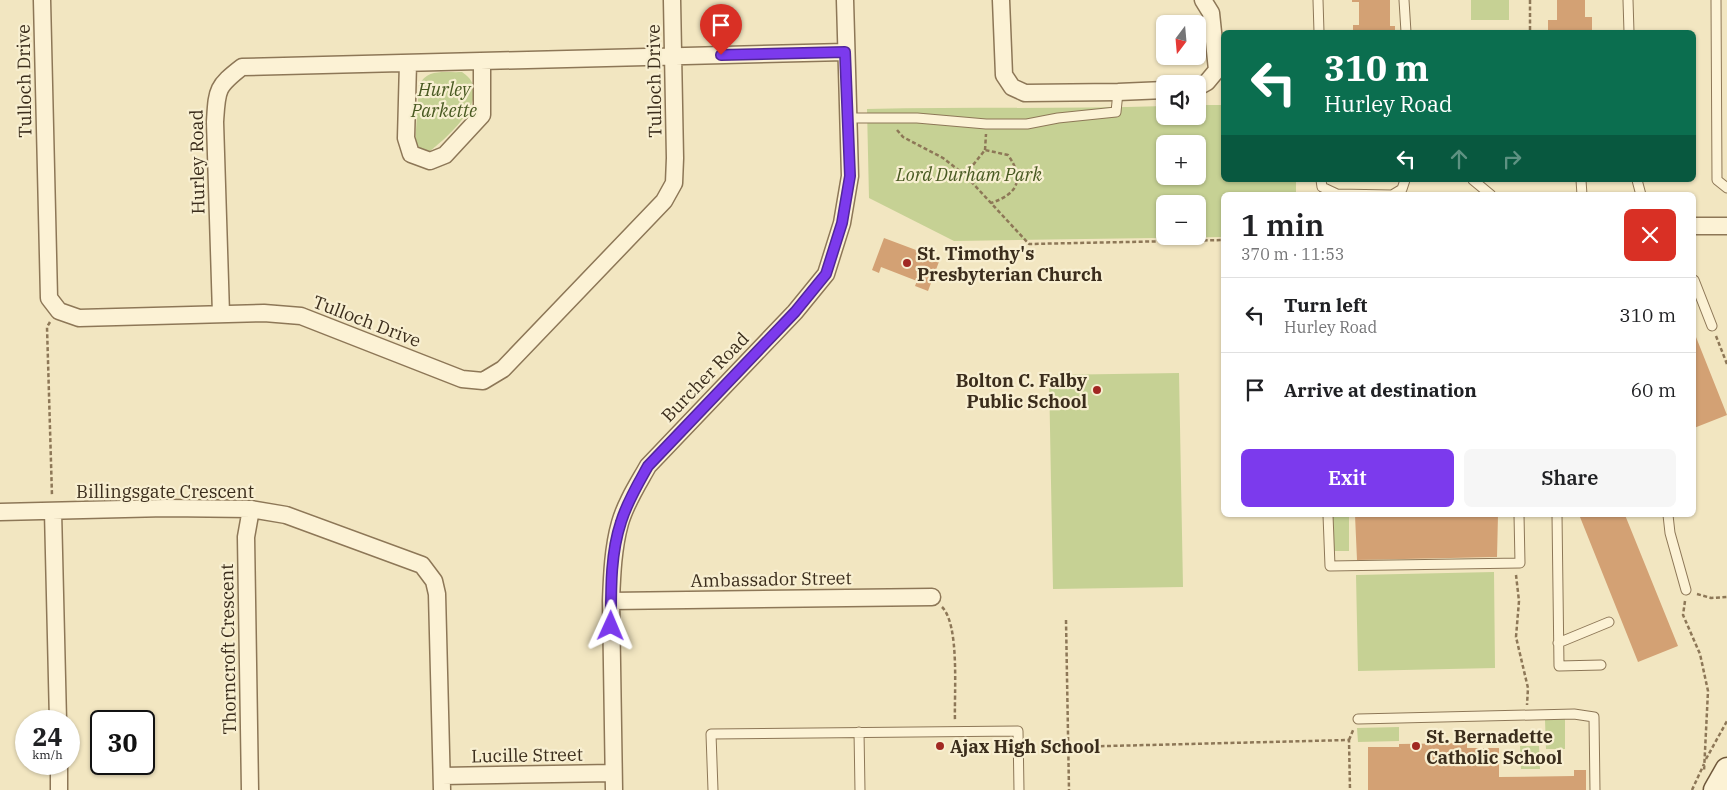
<!DOCTYPE html>
<meta charset="utf-8">
<style>
body{margin:0;font-family:"IBM Plex Serif",serif;background:#f6f6f6;color:#202124;height:100vh;display:flex;flex-direction:column;font-size:19px;white-space:nowrap}
*{box-sizing:border-box;margin:0}
p{font-size:16px;color:#757577}
.icon{flex:none;width:28px;height:28px;fill:none;stroke:currentColor;stroke-width:2;stroke-linecap:round;stroke-linejoin:round}
.map{position:relative;flex:1;overflow:hidden}
.sheet{position:absolute;left:1221px;top:192px;width:475px;height:325px;display:flex;flex-direction:column;background:#fff;border-radius:8px;box-shadow:0 1px 4px #0004}
.sheet>*{flex:none}
.top-card{position:absolute;left:1221px;top:30px;width:475px;height:152px;border-radius:8px;box-shadow:0 1px 4px #0004;background:#0b6e4f;color:#fff;overflow:hidden}
.needle{width:32px;rotate:196deg}
.fabs{position:absolute;left:1156px;top:15px;display:grid;gap:10px}
.fabs a{display:grid;place-items:center;width:50px;height:50px;border-radius:8px;background:#fff;box-shadow:0 1px 4px #0004;font-size:25px}
.speed{position:absolute;left:15px;top:710px;display:flex;gap:10px;font-size:25px;font-weight:700;text-align:center}
.speed>*{display:grid;place-content:center;width:65px;height:65px;border-radius:50%;background:#fff;box-shadow:0 1px 4px #0004;line-height:1}
.speed small{font-size:12px;font-weight:400}
.speed .limit{border:2px solid #111;border-radius:8px;background:#fff;color:#111}
.pin{position:absolute;display:grid;place-items:center;width:42px;height:42px;color:#fff;margin:-51px -21px;border-radius:50% 50% 50% 0;rotate:-45deg;box-shadow:0 0 5px #0007}
.pin .icon{rotate:45deg}
.me{position:absolute;width:55px;margin:-28px;rotate:1deg;stroke-linejoin:round;filter:drop-shadow(0 0 4px #0008)}
.turn{display:flex;align-items:center;gap:18px;height:105px;padding:0 20px;font-size:22px}
.turn .icon{width:65px;height:65px;stroke-width:2.5}
.turn b{display:block;font-size:35px;line-height:42px}
.lanes{display:flex;align-items:center;height:48px;padding:0 20px;background:#0003;justify-content:center;gap:25px;direction:ltr}
.lanes .off{opacity:.35}
.round{display:grid;place-items:center;flex:none;width:52px;height:52px;border-radius:8px;background:#f6f6f6}
.summary{display:flex;align-items:center;justify-content:space-between;height:85px;padding:0 20px}
h1{font-size:30px;font-weight:600;line-height:38px}
.primary-button{display:flex;gap:10px;margin-top:auto;padding:10px 20px}
.primary-button a{flex:1;height:58px;border-radius:8px;background:#7c3aed;color:#fff;font-size:20px;font-weight:600;line-height:58px;text-align:center}
.primary-button a+a{background:#f6f6f6;color:#202124}
ul{padding:0;list-style:none}
li{display:flex;align-items:center;gap:15px;height:75px;padding:0 20px;border-top:1px solid #e0e0e0}
li div{flex:1}
li b{display:block;font-size:19px}
li em{font-style:normal}
.map>svg:first-child{display:block}
.green{fill:#c6d194;fill-rule:evenodd}
.building{fill:#d3a174}
.lines{fill:none;stroke-linecap:round;stroke-linejoin:round}
.lane-casing{stroke:#8d7757;stroke-width:11}
.street-casing{stroke:#8d7757;stroke-width:19}
.secondary-casing{stroke:#6f573a;stroke-width:25}
.path{stroke:#8d7757;stroke-width:2.5;stroke-dasharray:4 2.5;stroke-linecap:butt}
.lane{stroke:#fcf2d5;stroke-width:9}
.street{stroke:#fcf2d5;stroke-width:16}
.secondary{stroke:#fcf2d5;stroke-width:22}
.route-casing{stroke:#51269a;stroke-width:12}
.route{stroke:#7c3aed;stroke-width:9}
.poi-dot{fill:#a12822;stroke:#f8efd1;stroke-width:2}
.labels{text-anchor:middle;dominant-baseline:central;stroke-width:4.5;stroke-linejoin:round;paint-order:stroke}
.street-label{font-size:18px;fill:#3b2d1c;stroke:#f8efd1}
.park-label{font-size:18px;font-style:italic;fill:#485921;stroke:#f8efd1}
.poi-label{font-size:18px;font-weight:bold;fill:#3b2d1c;stroke:#f8efd1;text-anchor:start}
</style>
<div class="map">
<svg width="1727" height="790" viewBox="0 0 1727 790">
<rect width="100%" height="100%" fill="#f2e6c1"/>
<path class="green" d="M1471,0H1509V20H1471Z
M462,72C496,94 450,135 430,151L421,150L415,145L419,85C428,68 444,73 462,72Z
M1198,105H1224V180H1296V195H1224V237L954,241L869,198L867,109C966,107 1066,109 1165,106V116H1198ZM1165,144H1198V176H1165ZM1165,204H1198V236H1165Z
M1179,373L1183,587L1053,589L1049,375Z
M1333,517H1349V551H1334Z
M1494,572L1495,668L1358,671L1356,575Z
M1565,719V749H1546L1545,720Z
M1399,727V741L1358,742L1357,728Z
M1520,746H1539L1540,769H1521Z"/>
<path class="building" d="M1352,0H1390V26H1395V32H1353V25H1359V2H1352Z
M1557,0H1585V17H1592V32H1548V20H1557Z
M884,238L940,259L928,291L915,286L917,281L881,267L879,273L872,270Z
M1694,332L1727,415L1694,428Z
M1355,515H1498L1497,557L1357,560Z
M1584,515H1625L1678,646L1638,662L1580,517Z
M1467,743V748H1499V777L1574,776V770H1586V790H1368V747H1399V744Z"/>
<g class="lines">
<defs>
<path id="lane" d="M1318,0L1319,32
M1404,0L1406,32
M1628,0L1629,32
M1716,0L1717,180L1727,188
M848,118H917L986,124H1027L1058,118L1116,112L1118,92
M1321,180L1322,187L1337,194L1392,195L1402,189L1405,180
M1473,180L1491,195
M1581,180L1582,195
M1637,180L1641,195
M1694,280L1712,326
M1328,515L1330,566L1520,563L1519,515
M1557,515L1559,666L1601,665
M1668,515L1670,533L1686,590
M1558,643L1609,622
M1358,719L1574,714L1594,717L1595,790
M859,732L860,790
M713,790L711,734L1018,731L1019,790"/>
<path id="street" d="M42,0L49,298L59,311L79,318L264,313L301,316L462,379L483,381L503,369L664,201L674,183L675,158L672,0
M1001,0L1004,75L1012,87L1025,93L1118,92L1165,90
M408,63L406,138L411,154L430,161L445,155L482,115V61
M1198,87L1207,82L1217,70L1211,13L1203,0
M1694,226H1727
M221,314L215,122C217,90 216,87 242,67L845,52
M53,511L58,721
M0,512L166,508L251,509L286,515L422,565L434,581L437,594L442,790
M611,601L932,597
M59,764V790
M442,776L613,773
M250,790L246,537L251,509
M614,790L611,601C612,575 613,548 620,523C626,502 638,484 648,466L795,312L826,274L842,223L850,176L845,0"/>
<path id="secondary" d="M1715,790L1727,769"/>
</defs>
<use href="#lane" class="lane-casing"/>
<use href="#street" class="street-casing"/>
<use href="#secondary" class="secondary-casing"/>
<path class="path" d="M1530,0V32
M897,130L903,137L943,158L965,175L1029,244L1224,240
M985,150L986,134
M965,175L985,150L1008,155C1025,179 1018,194 991,203
M50,322L47,327L52,496
M1716,336L1727,364
M1516,575L1519,601L1516,637L1528,688L1527,705
M1697,594L1711,598L1727,597
M1685,601L1683,615L1700,654L1708,691L1704,771
M942,607C960,625 954,694 955,721
M1066,620L1069,790
M1349,740L1354,728
M1068,747L1349,740L1350,790
M1706,759L1727,721
M1692,790L1704,764"/>
<use href="#lane" class="lane"/>
<use href="#street" class="street"/>
<use href="#secondary" class="secondary"/>
</g>
<g class="lines">
<defs>
<path id="route" d="M611,626C611,592 610,555 621,522C627,502 638,484 648,466L795,312L826,274L842,223L850,176L845,52L721,55"/>
</defs>
<use href="#route" class="route-casing"/>
<use href="#route" class="route"/>
</g>
<g class="poi-dot">
<circle cx="907" cy="263" r="5"/>
<circle cx="1097" cy="390" r="5"/>
<circle cx="940" cy="746" r="5"/>
<circle cx="1416" cy="746" r="5"/>
</g>
<g class="labels">
<g class="street-label">
<text transform="translate(24 81) rotate(-91)">Tulloch Drive</text>
<text transform="translate(654 81) rotate(-91)">Tulloch Drive</text>
<text transform="translate(197 162) rotate(-91)">Hurley Road</text>
<text transform="translate(367 321) rotate(21)">Tulloch Drive</text>
<text transform="translate(705 377) rotate(-46)">Burcher Road</text>
<text x="165" y="491">Billingsgate Crescent</text>
<text transform="translate(771 579) rotate(-1)">Ambassador Street</text>
<text transform="translate(228 649) rotate(-91)">Thorncroft Crescent</text>
<text transform="translate(527 755) rotate(-1)">Lucille Street</text>
</g>
<g class="park-label">
<text x="444" y="89">Hurley<tspan x="444" dy="21">Parkette</tspan></text>
<text x="969" y="174">Lord Durham Park</text>
</g>
<g class="poi-label">
<text x="917" y="253">St. Timothy's<tspan x="917" dy="21">Presbyterian Church</tspan></text>
<text x="1087" y="380" text-anchor="end">Bolton C. Falby<tspan x="1087" dy="21">Public School</tspan></text>
<text x="1426" y="736">St. Bernadette<tspan x="1426" dy="21">Catholic School</tspan></text>
<text x="950" y="746">Ajax High School</text>
</g>
</g>
</svg>
<div class="fabs">
<a><svg class="needle" viewBox="-14 -14 28 28"><path d="M0-13l5 13h-10z" fill="#e53935"/><path d="M0 13l5-13h-10z" fill="#757577"/></svg></a>
<a><svg class="icon" aria-label="sound" viewBox="0 0 24 24"><path d="M4 9h4l5-4v14l-5-4H4zM17 9q2 3 0 6"/></svg></a>
<a>+</a>
<a>−</a>
</div>
<div class="speed"><div>24<small>km/h</small></div><div class="limit">30</div></div>
<div class="pin" style="left:721px;top:55px;background:#d93025"><svg class="icon" aria-label="arrive" viewBox="0 0 24 24"><path d="M6 21V4h12l-3 4 3 4H6"/></svg></div>
<svg class="me" style="left:611px;top:626px" viewBox="-20 -20 40 40"><path d="M0-17L14 15 0 8-14 15z" fill="#7c3aed" stroke="#fff" stroke-width="4"/></svg>
<div class="top-card">
<div class="turn"><svg class="icon" aria-label="left" viewBox="0 0 24 24"><path d="M17 20v-9H6M10 6l-5 5 5 5"/></svg><div><b>310 m</b>Hurley Road</div></div>
<div class="lanes"><svg class="icon" aria-label="left" viewBox="0 0 24 24"><path d="M17 20v-9H6M10 6l-5 5 5 5"/></svg><svg class="icon off" aria-label="ahead" viewBox="0 0 24 24"><path d="M12 20V5M6 11l6-6 6 6"/></svg><svg class="icon off" aria-label="right" viewBox="0 0 24 24"><path d="M7 20v-9h11M14 6l5 5-5 5"/></svg></div>
</div>
<section class="sheet">
<div class="summary"><div><h1>1 min</h1><p>370 m · 11:53</p></div><a class="round" style="background:#d93025;color:#fff"><svg class="icon" aria-label="close" viewBox="0 0 24 24"><path d="M6 6l12 12M18 6L6 18"/></svg></a></div>
<ul>
<li><svg class="icon" aria-label="left" viewBox="0 0 24 24"><path d="M17 20v-9H6M10 6l-5 5 5 5"/></svg><div><b>Turn left</b><p>Hurley Road</p></div><em>310 m</em></li>
<li><svg class="icon" aria-label="arrive" viewBox="0 0 24 24"><path d="M6 21V4h12l-3 4 3 4H6"/></svg><div><b>Arrive at destination</b></div><em>60 m</em></li>
</ul>
<div class="primary-button"><a>Exit</a><a>Share</a></div>
</section>
</div>
